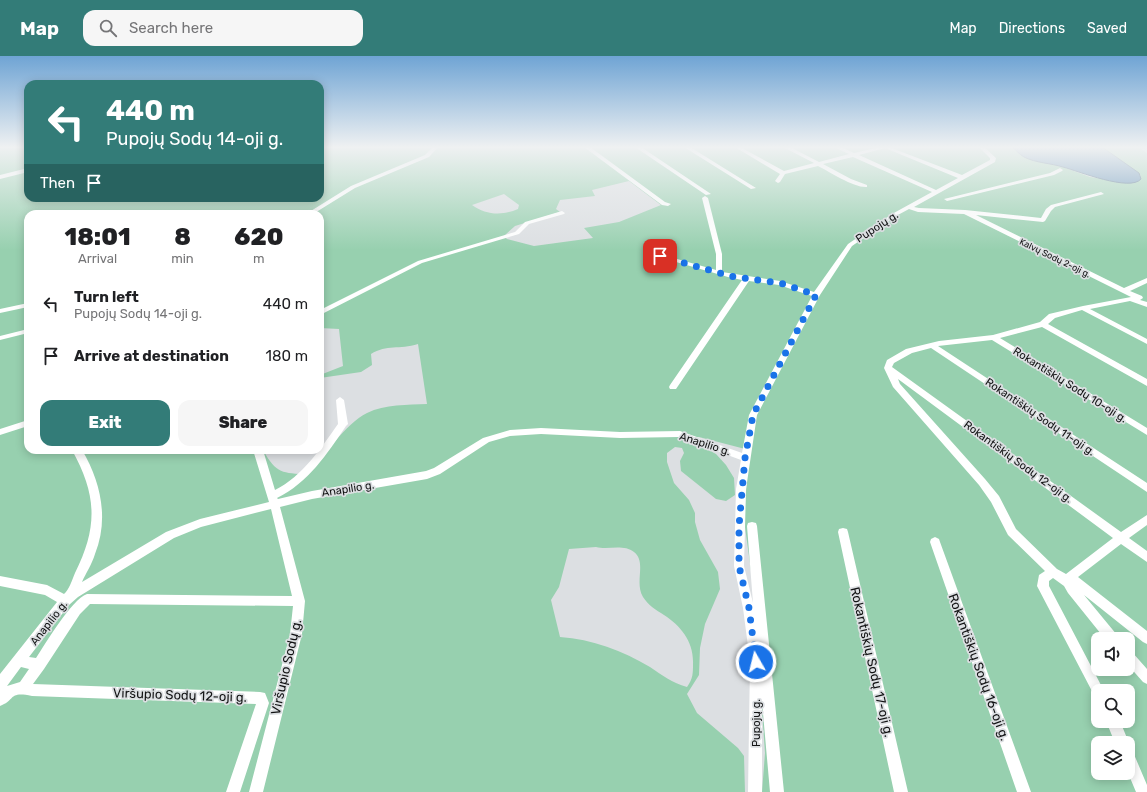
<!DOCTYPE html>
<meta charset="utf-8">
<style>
body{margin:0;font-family:Rubik,sans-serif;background:#f6f6f6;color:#202124;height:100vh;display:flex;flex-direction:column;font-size:15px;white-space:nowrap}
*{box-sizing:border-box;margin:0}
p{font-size:13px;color:#757577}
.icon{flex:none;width:22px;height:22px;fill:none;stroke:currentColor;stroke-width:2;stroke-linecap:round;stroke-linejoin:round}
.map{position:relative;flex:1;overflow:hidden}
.side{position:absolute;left:24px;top:154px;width:300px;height:244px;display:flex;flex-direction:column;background:#fff;border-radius:12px;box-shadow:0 2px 10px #0003}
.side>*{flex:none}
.banner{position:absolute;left:24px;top:24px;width:300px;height:122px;border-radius:12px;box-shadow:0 2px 10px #0003;background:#337c78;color:#fff;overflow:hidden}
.controls{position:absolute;left:1091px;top:576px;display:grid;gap:8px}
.controls a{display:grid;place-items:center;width:44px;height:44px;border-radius:8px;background:#fff;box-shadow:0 2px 10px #0003;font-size:20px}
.pin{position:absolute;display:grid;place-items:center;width:34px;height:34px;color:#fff;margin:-17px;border-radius:8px;box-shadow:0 2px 6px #0006}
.me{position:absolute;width:44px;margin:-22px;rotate:352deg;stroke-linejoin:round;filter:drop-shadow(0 0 3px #0008)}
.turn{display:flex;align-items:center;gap:14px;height:84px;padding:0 16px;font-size:18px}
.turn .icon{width:52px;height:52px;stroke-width:2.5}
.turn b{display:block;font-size:28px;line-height:34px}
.then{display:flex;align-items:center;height:38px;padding:0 16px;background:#0003;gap:8px;font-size:15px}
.eta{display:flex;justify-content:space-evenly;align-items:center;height:68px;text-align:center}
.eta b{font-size:24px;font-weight:800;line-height:28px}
.primary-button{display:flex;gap:8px;margin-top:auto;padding:8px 16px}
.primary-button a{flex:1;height:46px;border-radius:12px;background:#337c78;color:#fff;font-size:16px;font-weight:800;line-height:46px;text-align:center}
.primary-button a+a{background:#f6f6f6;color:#202124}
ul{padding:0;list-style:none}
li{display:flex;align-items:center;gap:12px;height:52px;padding:0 16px}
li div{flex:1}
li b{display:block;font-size:15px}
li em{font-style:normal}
header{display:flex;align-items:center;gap:24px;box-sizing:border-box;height:56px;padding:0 20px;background:#337c78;color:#fff}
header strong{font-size:19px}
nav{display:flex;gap:22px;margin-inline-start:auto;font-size:14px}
.search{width:280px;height:36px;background:#f6f6f6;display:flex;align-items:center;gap:10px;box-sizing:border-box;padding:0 14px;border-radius:12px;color:#757577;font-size:15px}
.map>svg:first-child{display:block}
.green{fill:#97d0af;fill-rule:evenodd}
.water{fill:#5a8bb5;stroke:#446785}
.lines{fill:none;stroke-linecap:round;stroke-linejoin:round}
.street{fill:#fff;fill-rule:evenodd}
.route{stroke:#1a73e8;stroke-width:7;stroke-dasharray:0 12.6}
.labels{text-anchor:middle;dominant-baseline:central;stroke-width:3.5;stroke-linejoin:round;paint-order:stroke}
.far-street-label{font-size:9px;fill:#121314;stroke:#dcdfe2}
.street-label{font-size:11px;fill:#121314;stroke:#dcdfe2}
.near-street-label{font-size:13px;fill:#121314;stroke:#dcdfe2}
</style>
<header>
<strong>Map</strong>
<div class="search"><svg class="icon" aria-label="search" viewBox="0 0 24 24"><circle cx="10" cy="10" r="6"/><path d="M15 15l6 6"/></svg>Search here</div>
<nav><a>Map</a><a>Directions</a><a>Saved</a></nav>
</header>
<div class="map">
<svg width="1147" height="736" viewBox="0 0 1147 736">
<rect width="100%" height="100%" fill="#dcdfe2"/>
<path class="green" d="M0,91H28V142H320V91H1012L1025,101L1063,111L1090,121L1117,125L1141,120L1102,91H1138L1147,97V736H762L765,697L753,529L744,464L749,394L699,381L692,385L716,398L726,409L734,422L735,439L726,445L716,443L681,415L680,405L684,397L682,392L675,391L667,397V406L674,427L689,444L695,457V466L700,484L718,516L720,533L705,568L700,592L699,619L687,638L697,657L738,692L744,700L745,736H0ZM629,125L661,149L619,166L584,172L593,182L534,190L507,183L504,180L515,170L560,156L556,153L560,144L595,140L592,134ZM504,138L519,149L518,153C502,160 486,159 472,149ZM28,158H320V272L339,273L343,310L320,319V322L361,316L372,309L371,298C387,288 399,294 418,288L427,348C408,349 385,348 367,357C345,368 324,400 308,419C282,416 277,419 263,394H28ZM596,491C608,494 624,488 634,496C647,506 634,526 643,541C648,549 656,554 664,559C681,570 694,586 693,608C693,617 693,623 687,631C672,627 662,619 650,611C623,595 592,583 560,581L551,544L559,531L569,493ZM1098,583H1128V613H1098ZM1098,635H1128V665H1098ZM1098,687H1128V717H1098Z"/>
<path class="water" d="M1012,91H1102L1139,117L1141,123C1130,136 1078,115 1063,111C1050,107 1036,107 1024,101C1019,98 1016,94 1012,91Z"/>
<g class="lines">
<path class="street" d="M433,91H438L429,101L355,132L313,158H306L351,130L425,99Z
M584,91H590L665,146L671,148L668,150L662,149Z
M635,91H641L711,138L706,139Z
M684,91H690L756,132L751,133Z
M735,91H740L784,115L814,107L785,92V91H790L819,106L849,98L836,92V91H841L854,97L880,91H889L962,119L990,104V102L979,91H984L996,102L995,106L914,151L919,152L965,154L1041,162L1046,153L1051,149L1101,136L1104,138L1055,151L1051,155L1045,165L1043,166L976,159L1124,232L1147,222V227L1130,235L1142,240L1143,242L1140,244L1147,246V251L1130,245L1090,253L1147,283V288L1082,254L1055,262L1048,268L1147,323V330L1042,271L1000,282L1147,372V379L992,284L938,290L1147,427V436L931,292L912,297L894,307L892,311L1121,476L1147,459V469L1129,482L1147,495V506L1121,488L1078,521L1147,575V588L1143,586L1084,539L1117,579L1119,583H1105L1068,537L1064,530L1053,522L1049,525V530L1102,631L1104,635H1098V641L1094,639L1037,530L1039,519L1045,515L1008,479L991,446L979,429L893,331L884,312L887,304L906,293L939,285L993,279L1040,266L1049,258L1083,250L1131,241L964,158L918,156L909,153L896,160L852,190L820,239L757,359L746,433L744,510L753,547L747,470L748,467L752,466L756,467L757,470L784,736H770L762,646V736H748L750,606L743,552L734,510L736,433L741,404L679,381L620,382L541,378L510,380L489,386L440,418L427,423L312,443L280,451L305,545L302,578L263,736H249L290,578L293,550L90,548L80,558L44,613L33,628L260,636L265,637L269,647L240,736H226L256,648L32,640C8,635 16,644 0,650V618L57,546L45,539L0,530V520L47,529L64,538C69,534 72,524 75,517C98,471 97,439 72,394H82C101,426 109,463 95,498C92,508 86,517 82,526L166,476L200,463L269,446L253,394H263L275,434C303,420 321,392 338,368L336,344L340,341L344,344L348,368L346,370C327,398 308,427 277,442L278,443L312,435L426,415L434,412L483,382L510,374L541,372L620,376L680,375L742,397L749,359L812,240L779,229L749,225L676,333H670L669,331L670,329L742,224L728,221L645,197V195H649L716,214V198L702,142L705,140L708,142L722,198V216L780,225L814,236L848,188L892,158L932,136L853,101L823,108L851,123L867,129V131C854,132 830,116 818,110L785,118L780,126L778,127L775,125L780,118ZM885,92L958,122L936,134L859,99ZM898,323L1113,482L1066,518L1057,513L1016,473L999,440L985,423L900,328ZM271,453L292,540L87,538C71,544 46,587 36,602L29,601L69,549L78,541L174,482L201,471ZM21,611L29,613L20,626L7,630Z
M28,112V116L0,123V119Z
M1060,112L1063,114L1062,115L1054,119L947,145L944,143L1050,117Z
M562,155L565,157L564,158L529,168L519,178L422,207L320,259V254L418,205L515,176L525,166Z
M28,247V251L0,257V253Z
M28,273V277L0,284V280Z
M28,364V370L0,379V373Z
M843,472L847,473L848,476L908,736H894L838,476L839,473Z
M935,481L939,483L940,486L1031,736H1017L930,486L931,483Z
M1128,594L1132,596L1147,613V628L1143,626L1128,609Z
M1106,665H1120L1129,687L1128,689V687H1115Z
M1128,694L1133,696L1147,729V736H1136L1128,717Z"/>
</g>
<linearGradient id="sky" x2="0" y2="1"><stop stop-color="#6fa4d4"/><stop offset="0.47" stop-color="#eff1f2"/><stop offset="1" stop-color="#eff1f2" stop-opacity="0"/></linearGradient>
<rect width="1147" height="194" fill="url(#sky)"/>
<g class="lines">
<path class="route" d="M660,200L730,220L780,227L816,239L753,359L745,402L739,470V510L749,552L756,606"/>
</g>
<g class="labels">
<g class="far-street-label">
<text transform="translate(1055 202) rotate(26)">Kalvų Sodų 2-oji g.</text>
</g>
<g class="street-label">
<text transform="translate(877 171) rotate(-33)">Pupojų g.</text>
<text transform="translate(1070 329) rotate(32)">Rokantiškių Sodų 10-oji g.</text>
<text transform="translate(1040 361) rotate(34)">Rokantiškių Sodų 11-oji g.</text>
<text transform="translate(705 388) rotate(18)">Anapilio g.</text>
<text transform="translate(1018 406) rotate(36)">Rokantiškių Sodų 12-oji g.</text>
<text transform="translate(348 433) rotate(-9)">Anapilio g.</text>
<text transform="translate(49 567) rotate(-52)">Anapilio g.</text>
<text transform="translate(756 667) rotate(-90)">Pupojų g.</text>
</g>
<g class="near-street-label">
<text transform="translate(872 606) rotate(77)">Rokantiškių Sodų 17-oji g.</text>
<text transform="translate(286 611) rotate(-77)">Viršupio Sodų g.</text>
<text transform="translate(979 611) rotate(70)">Rokantiškių Sodų 16-oji g.</text>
<text transform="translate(180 639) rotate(2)">Viršupio Sodų 12-oji g.</text>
</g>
</g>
</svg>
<div class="controls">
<a><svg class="icon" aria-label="sound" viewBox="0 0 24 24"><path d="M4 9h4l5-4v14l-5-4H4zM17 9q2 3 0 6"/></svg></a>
<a><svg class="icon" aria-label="search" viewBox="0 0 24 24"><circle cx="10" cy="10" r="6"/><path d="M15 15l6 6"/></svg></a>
<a><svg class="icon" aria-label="layers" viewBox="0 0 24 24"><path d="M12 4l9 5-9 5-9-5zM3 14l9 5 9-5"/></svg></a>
</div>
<div class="pin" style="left:660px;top:200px;background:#d93025"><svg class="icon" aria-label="arrive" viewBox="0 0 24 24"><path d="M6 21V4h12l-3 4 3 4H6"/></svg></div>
<svg class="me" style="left:756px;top:606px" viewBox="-20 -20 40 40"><circle r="17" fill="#1a73e8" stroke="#fff" stroke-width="3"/><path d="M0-11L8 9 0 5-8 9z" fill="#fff"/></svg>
<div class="banner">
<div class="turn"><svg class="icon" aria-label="left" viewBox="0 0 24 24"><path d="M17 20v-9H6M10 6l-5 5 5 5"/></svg><div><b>440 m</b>Pupojų Sodų 14-oji g.</div></div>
<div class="then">Then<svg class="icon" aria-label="arrive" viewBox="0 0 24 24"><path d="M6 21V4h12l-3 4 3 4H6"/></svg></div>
</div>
<section class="side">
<div class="eta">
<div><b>18:01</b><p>Arrival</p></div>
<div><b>8</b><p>min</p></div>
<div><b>620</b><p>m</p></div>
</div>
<ul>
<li><svg class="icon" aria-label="left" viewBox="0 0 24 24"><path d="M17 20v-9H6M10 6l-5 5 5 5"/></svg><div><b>Turn left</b><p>Pupojų Sodų 14-oji g.</p></div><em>440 m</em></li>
<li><svg class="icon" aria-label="arrive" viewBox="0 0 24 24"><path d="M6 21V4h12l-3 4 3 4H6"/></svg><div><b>Arrive at destination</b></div><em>180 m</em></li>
</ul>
<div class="primary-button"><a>Exit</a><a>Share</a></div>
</section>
</div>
